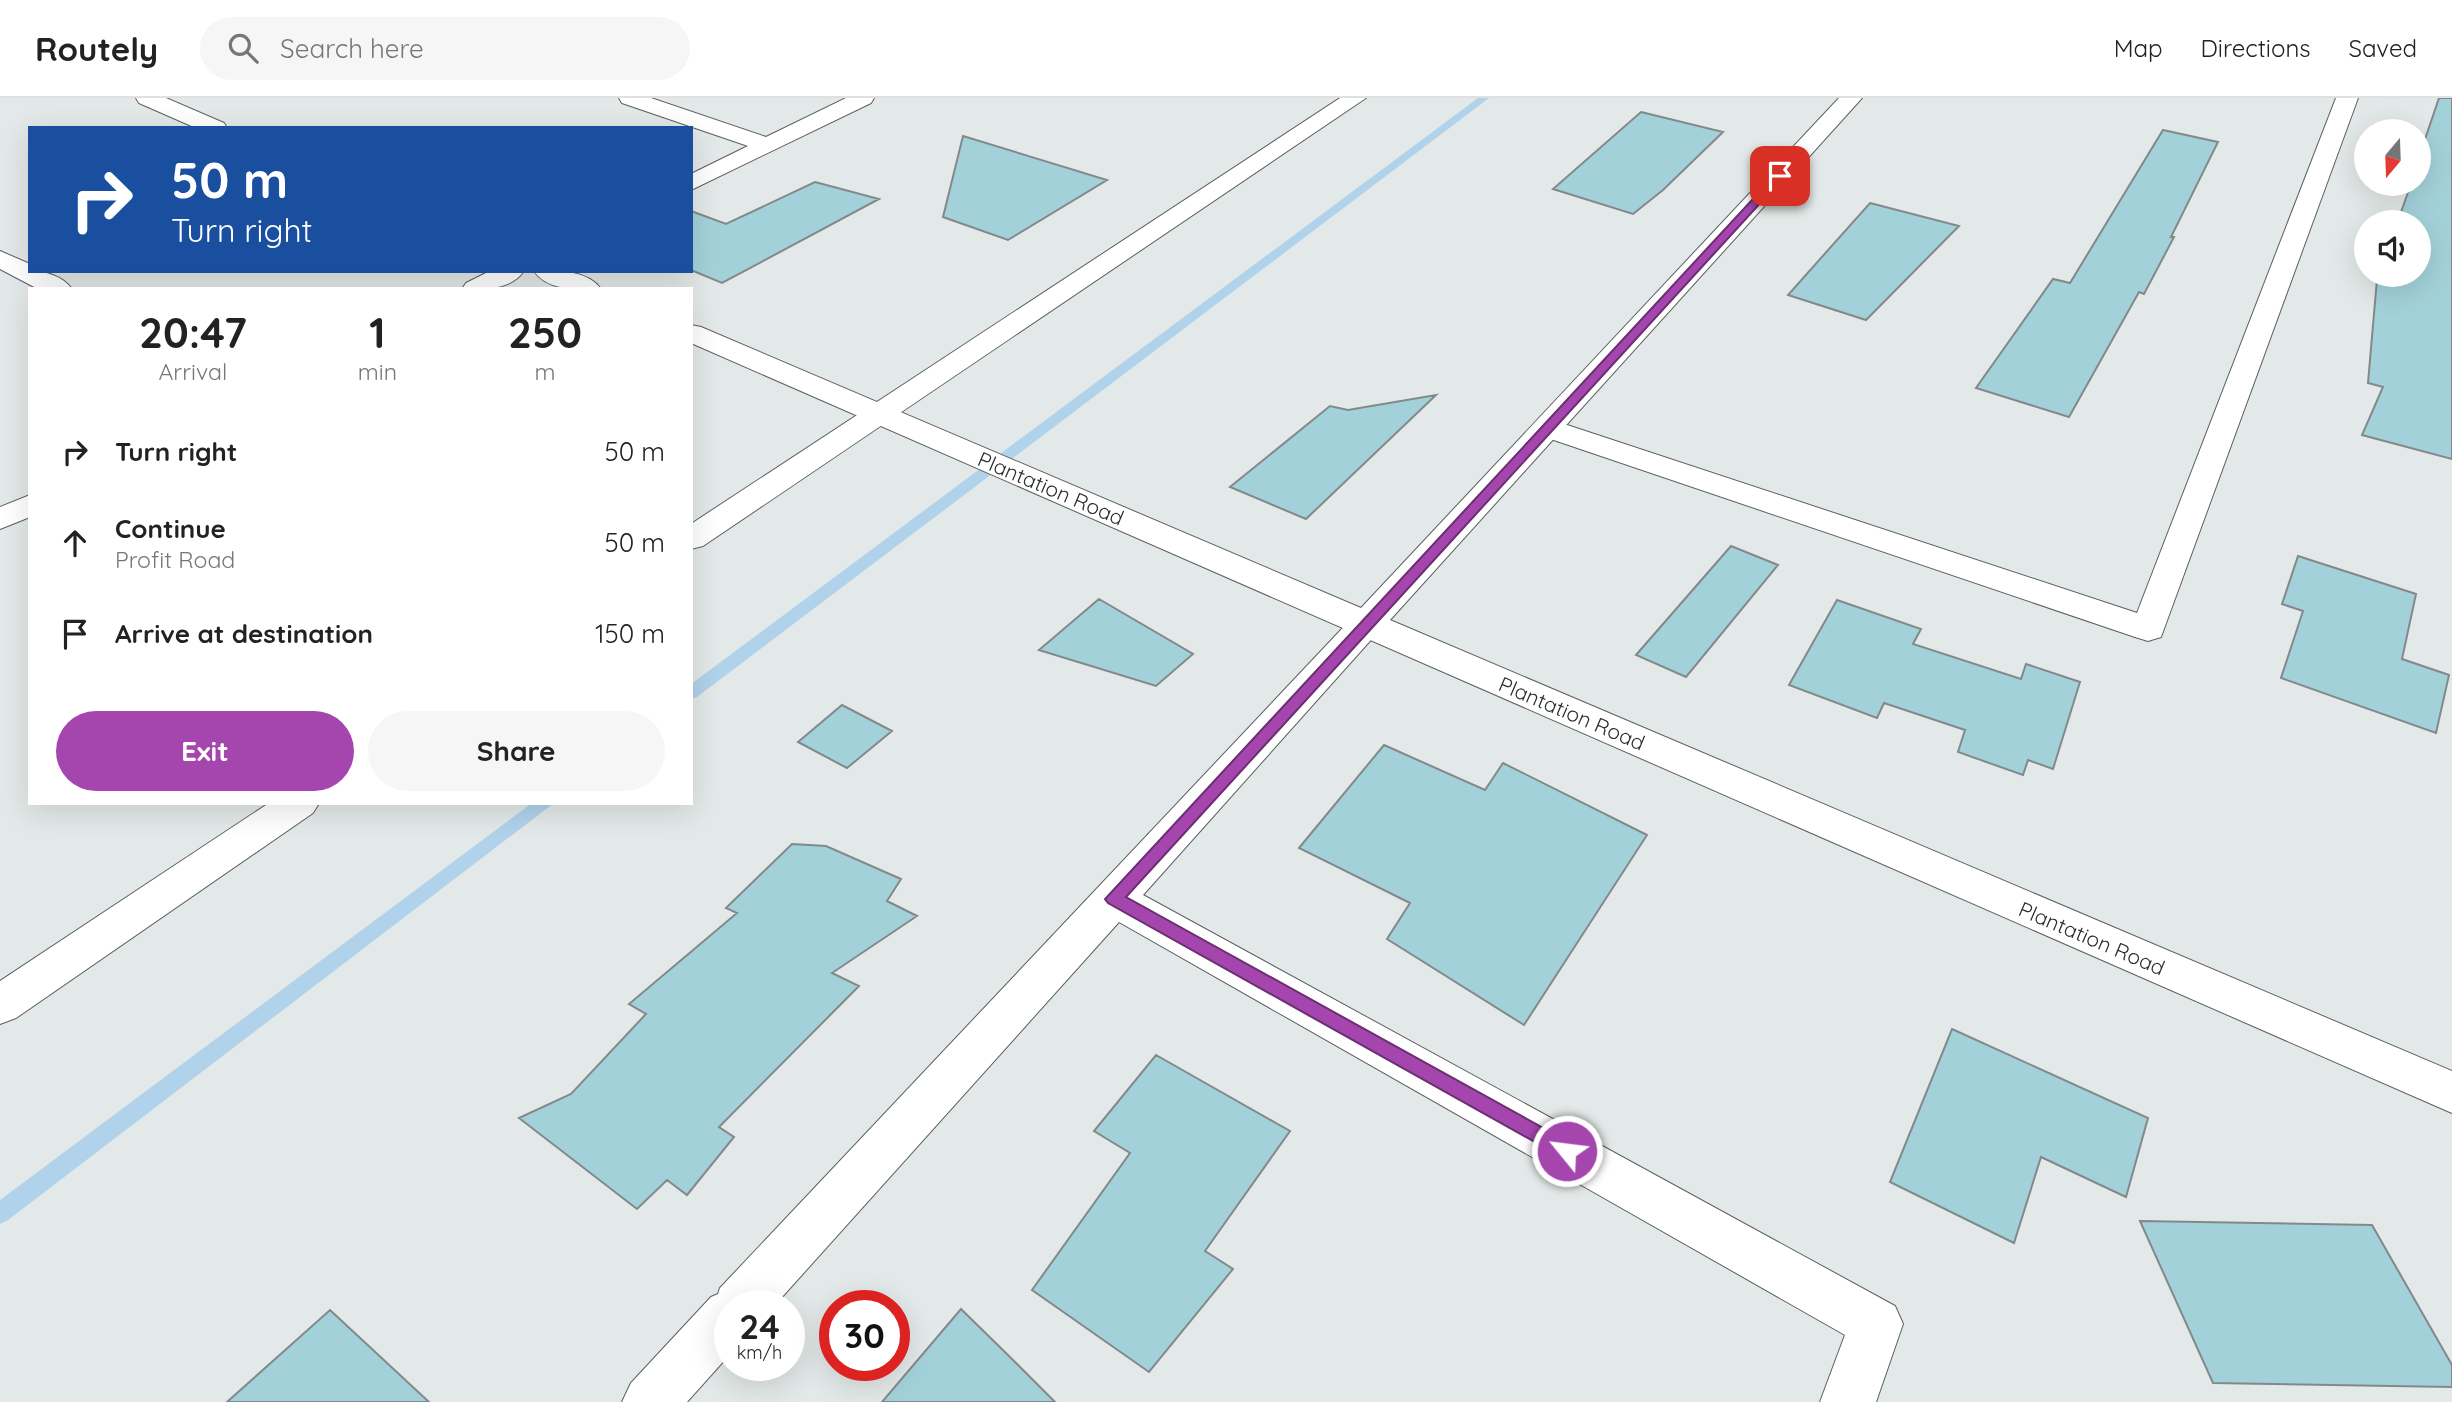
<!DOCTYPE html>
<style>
body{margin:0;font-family:Quicksand,sans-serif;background:#f6f6f6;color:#222;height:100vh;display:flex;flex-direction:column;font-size:26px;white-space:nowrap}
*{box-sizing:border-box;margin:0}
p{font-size:23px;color:#767676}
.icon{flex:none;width:38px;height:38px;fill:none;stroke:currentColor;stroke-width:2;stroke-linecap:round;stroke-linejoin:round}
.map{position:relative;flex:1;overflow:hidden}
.sheet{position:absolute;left:28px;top:189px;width:665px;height:518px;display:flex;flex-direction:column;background:#fff;border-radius:0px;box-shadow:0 7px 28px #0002}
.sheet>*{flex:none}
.banner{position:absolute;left:28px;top:28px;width:665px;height:147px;border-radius:0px;box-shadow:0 7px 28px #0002;background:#1a4fa0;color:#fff;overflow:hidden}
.needle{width:46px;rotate:199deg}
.tools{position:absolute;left:2354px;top:21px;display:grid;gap:14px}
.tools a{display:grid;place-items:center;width:77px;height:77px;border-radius:50%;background:#fff;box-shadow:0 7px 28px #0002;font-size:35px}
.speed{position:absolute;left:714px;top:1192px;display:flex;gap:14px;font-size:35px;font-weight:700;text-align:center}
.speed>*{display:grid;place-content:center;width:91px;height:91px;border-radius:50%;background:#fff;box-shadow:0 7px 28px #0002;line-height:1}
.speed small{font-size:18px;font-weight:400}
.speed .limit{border:10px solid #d22;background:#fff;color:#111}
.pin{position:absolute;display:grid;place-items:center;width:60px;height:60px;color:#fff;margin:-30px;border-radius:14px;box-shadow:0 4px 10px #0006}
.me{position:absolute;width:77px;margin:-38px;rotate:299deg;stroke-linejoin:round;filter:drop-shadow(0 0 5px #0008)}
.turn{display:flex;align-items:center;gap:24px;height:147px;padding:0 28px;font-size:32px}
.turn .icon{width:91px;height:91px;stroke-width:2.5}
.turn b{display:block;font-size:49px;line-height:60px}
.eta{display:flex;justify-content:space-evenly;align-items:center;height:119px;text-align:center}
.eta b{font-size:42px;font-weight:700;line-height:49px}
.cta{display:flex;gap:14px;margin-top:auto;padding:14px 28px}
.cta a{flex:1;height:80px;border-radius:42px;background:#a446ae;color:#fff;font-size:28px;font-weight:700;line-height:80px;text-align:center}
.cta a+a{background:#f6f6f6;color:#222}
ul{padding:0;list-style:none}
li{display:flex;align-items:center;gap:21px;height:91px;padding:0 28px}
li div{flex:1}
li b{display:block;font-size:26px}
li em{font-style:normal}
header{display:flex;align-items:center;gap:42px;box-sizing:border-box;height:98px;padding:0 35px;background:#fff;border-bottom:2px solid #e0e0e0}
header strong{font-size:33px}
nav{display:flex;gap:38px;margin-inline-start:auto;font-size:24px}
.search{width:490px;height:63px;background:#f6f6f6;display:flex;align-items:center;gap:18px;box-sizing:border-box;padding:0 24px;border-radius:38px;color:#767676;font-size:26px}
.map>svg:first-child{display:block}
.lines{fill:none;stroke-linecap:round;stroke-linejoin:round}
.stream{fill:#b0d2eb;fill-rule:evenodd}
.building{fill:#a3d1da;stroke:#83898a;stroke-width:2}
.minor-casing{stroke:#5b605f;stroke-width:2}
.tertiary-casing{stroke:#5b605f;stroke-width:2}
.minor{fill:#fff;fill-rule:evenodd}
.tertiary{fill:#fff;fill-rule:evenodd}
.route{fill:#a446ae;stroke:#6b2e71;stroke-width:2}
.labels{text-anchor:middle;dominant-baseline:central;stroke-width:5;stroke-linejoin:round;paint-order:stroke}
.street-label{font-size:21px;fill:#2a2c2c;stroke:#fff}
</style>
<header>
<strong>Routely</strong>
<div class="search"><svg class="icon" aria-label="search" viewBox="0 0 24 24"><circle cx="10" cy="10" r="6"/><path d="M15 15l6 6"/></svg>Search here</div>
<nav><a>Map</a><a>Directions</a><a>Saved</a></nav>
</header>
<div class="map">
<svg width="2452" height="1304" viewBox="0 0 2452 1304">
<rect width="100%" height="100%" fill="#e3e9e8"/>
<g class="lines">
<path class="stream" d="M1478,0H1489L697,599L691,601V586Z
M532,705H554L8,1122L0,1126V1102Z"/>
</g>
<path class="building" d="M2439,0H2452V361L2362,337L2383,289L2368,285L2377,181L2380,177H2418V124H2407L2410,119L2400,117L2411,86H2418V62Z
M1641,14L1723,34L1663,92L1633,116L1553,91Z
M2163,32L2218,44L2171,139H2174L2144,196L2139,194L2069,319L1976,290L2053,181L2070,185Z
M963,38L1107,82L1008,142L943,119Z
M815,84L879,101L722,185L691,172V113L726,126Z
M1870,105L1959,128L1866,222L1788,197Z
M1436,297L1306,421L1230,389L1330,308L1348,312Z
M1731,448L1778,467L1686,579L1636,557Z
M2298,458L2416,496L2402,561L2449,577L2436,635L2281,580L2303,513L2282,506Z
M1099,501L1193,556L1156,588L1039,552Z
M1837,502L1921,531L1913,546L2021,581L2026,566L2080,584L2053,671L2028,662L2023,677L1958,654L1965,632L1884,605L1877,620L1789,587Z
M842,607L892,633L847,670L798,644Z
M1384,647L1485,692L1503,665L1647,737L1524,927L1387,841L1410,805L1299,750Z
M792,746L826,748L901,781L887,803L917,818L832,875L859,888L719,1029L734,1039L687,1097L667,1082L637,1111L519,1020L571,996L646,916L629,906L737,815L726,810Z
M1952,931L2148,1020L2126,1099L2041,1059L2014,1145L1890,1084Z
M1156,957L1290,1033L1205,1153L1233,1171L1149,1274L1032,1192L1130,1055L1094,1033Z
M2140,1123L2372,1127L2452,1267V1289L2213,1285Z
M961,1211L1013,1262L1055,1304H882Z
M330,1212L429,1304H227Z"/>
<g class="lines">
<defs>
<path id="minor" d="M619,0H651L766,39L846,0H874L871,5L691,92V76L748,48L622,5Z
M1340,0H1366L703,448L691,451V426Z
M2336,0H2358L2161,539L2148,543L2135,539L1536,336L1532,330L1536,324L1547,321L1558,324L2137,515Z
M0,153L30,166V173C45,173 63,178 72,191H38L0,171Z
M490,173H524C510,193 483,191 462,191L466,185Z
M30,397V419L0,431V409Z
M1366,515L1378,518L1384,526L1378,534L1143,797L1895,1208L1903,1226L1876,1304H1820L1845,1237L1119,824L774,1208H730V1256L687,1304H622L631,1285L711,1199L718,1196L720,1190L1354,518Z
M269,705H319L313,715L16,920L0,926V883Z"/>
<path id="tertiary" d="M136,0H166L224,25L227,30H196L139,5Z
M1839,0H1862L1390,522L2452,973V1015L691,245V227L701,229L1361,510Z
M534,173C556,173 587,171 601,191C580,191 548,194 534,173Z"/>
</defs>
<use href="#minor" class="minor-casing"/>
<use href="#tertiary" class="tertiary-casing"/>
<use href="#minor" class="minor"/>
<use href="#tertiary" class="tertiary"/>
</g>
<path class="route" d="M1776,76L1785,78L1126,799L1574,1047L1577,1053L1574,1060L1567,1062L1108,805L1105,801Z"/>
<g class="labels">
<g class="street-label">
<text transform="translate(1051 390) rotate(23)">Plantation Road</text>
<text transform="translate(1572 615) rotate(23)">Plantation Road</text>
<text transform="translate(2092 840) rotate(23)">Plantation Road</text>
</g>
</g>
</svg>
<div class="tools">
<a><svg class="needle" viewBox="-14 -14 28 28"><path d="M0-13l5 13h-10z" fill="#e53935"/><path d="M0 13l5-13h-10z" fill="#767676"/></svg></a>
<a><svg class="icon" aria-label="sound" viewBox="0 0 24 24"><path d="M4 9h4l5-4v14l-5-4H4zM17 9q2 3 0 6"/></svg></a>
</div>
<div class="speed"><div>24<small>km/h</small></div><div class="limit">30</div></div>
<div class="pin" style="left:1780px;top:78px;background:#d93025"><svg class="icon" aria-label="arrive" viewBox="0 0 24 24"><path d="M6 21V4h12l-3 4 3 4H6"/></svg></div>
<svg class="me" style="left:1567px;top:1053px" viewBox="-20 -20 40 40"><circle r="17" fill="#a446ae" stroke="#fff" stroke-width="3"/><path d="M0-11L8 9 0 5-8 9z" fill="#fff"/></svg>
<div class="banner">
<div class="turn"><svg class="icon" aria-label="right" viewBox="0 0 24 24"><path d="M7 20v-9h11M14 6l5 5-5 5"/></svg><div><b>50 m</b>Turn right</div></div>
</div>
<section class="sheet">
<div class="eta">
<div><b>20:47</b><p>Arrival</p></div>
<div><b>1</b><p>min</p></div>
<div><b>250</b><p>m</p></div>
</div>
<ul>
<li><svg class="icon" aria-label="right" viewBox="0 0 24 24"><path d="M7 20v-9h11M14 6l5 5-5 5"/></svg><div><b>Turn right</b></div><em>50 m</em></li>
<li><svg class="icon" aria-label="ahead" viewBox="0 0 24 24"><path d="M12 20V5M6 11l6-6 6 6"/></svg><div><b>Continue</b><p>Profit Road</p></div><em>50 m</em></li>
<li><svg class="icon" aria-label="arrive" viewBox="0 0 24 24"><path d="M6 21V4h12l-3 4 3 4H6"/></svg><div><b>Arrive at destination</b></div><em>150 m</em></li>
</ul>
<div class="cta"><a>Exit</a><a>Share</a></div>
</section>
</div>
